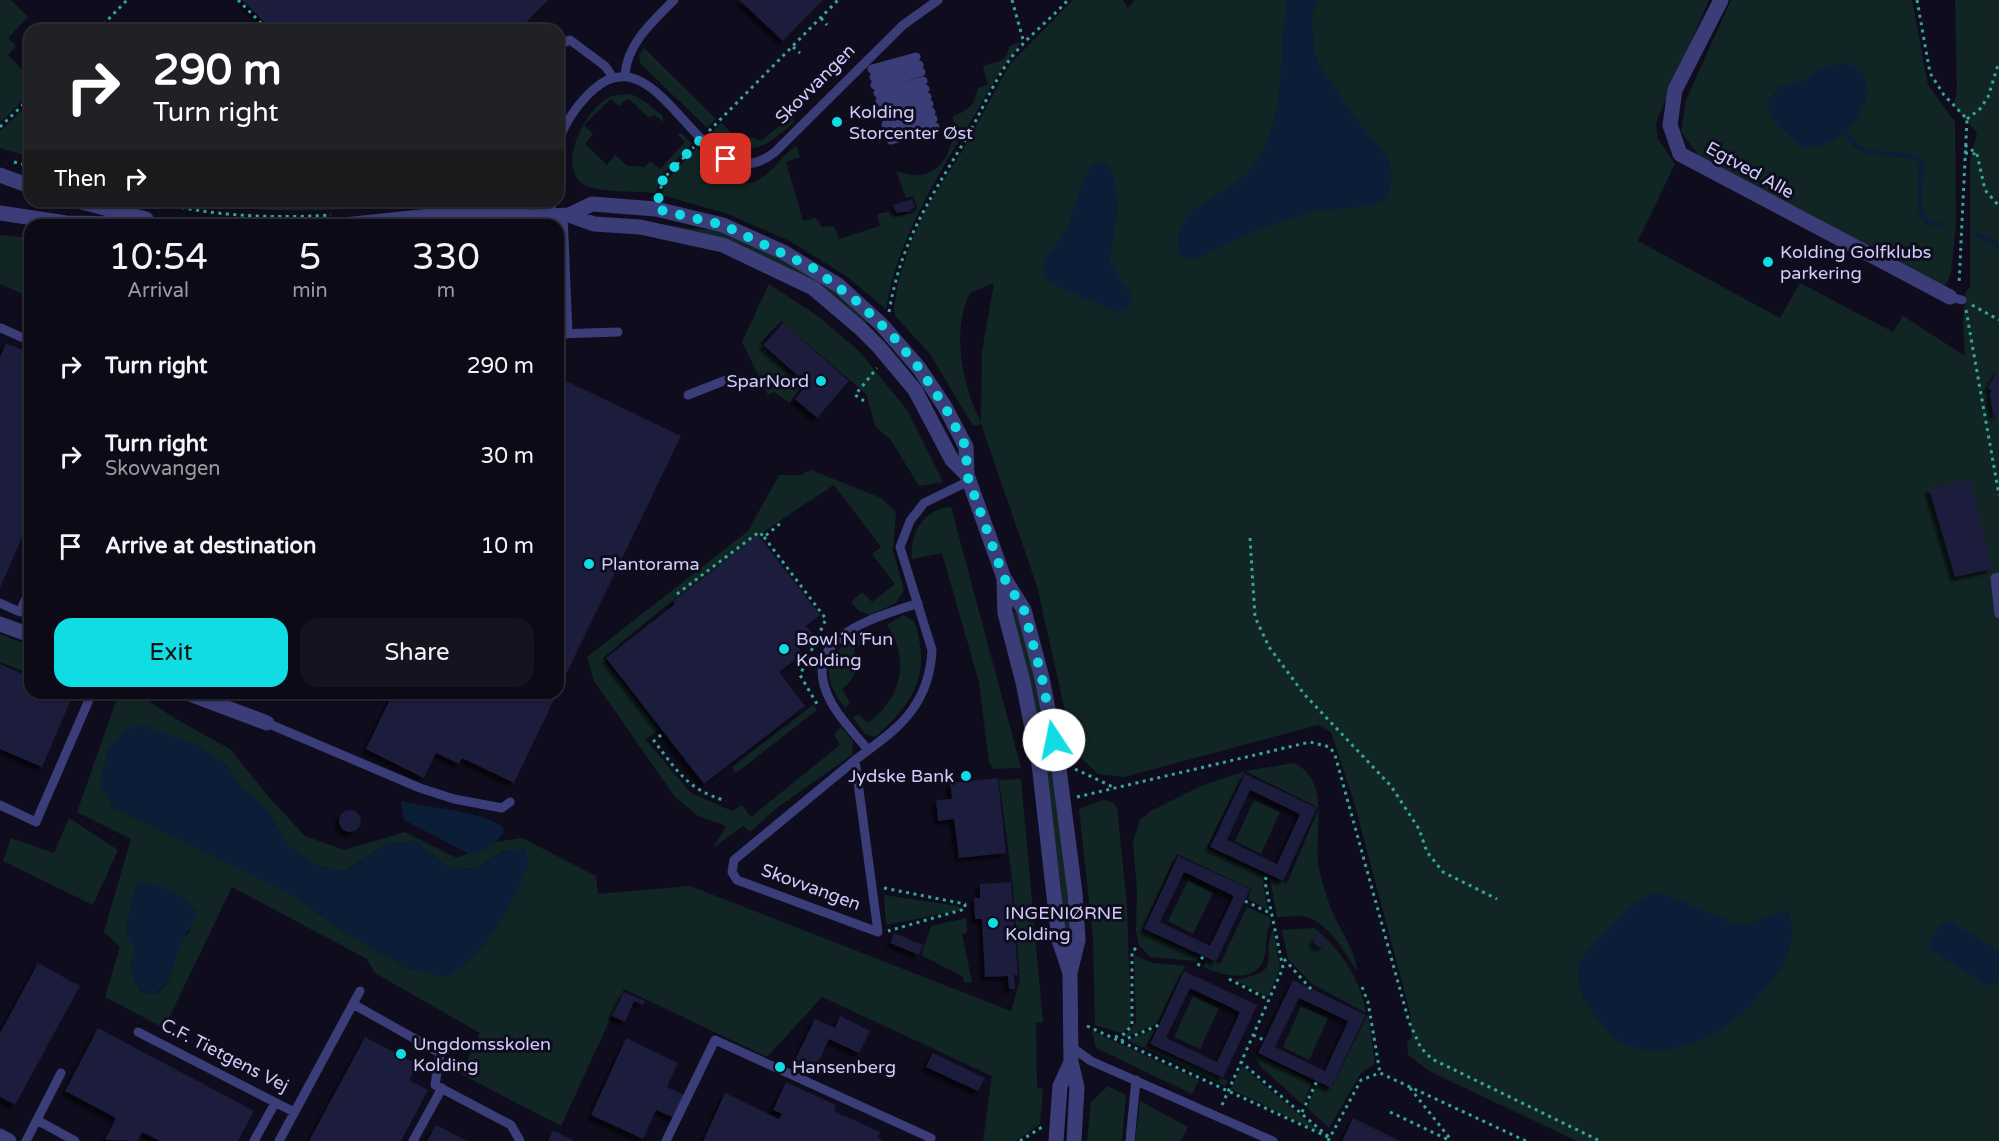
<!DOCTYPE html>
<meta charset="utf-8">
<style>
body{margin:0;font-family:"Varela Round",sans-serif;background:#14131f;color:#f1f3f6;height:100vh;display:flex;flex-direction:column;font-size:22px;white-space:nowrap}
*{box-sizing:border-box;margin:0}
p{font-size:20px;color:#9a9aa1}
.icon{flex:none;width:33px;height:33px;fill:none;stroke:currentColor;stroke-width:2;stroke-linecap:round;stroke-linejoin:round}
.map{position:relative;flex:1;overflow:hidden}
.details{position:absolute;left:24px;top:219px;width:540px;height:480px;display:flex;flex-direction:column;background:#0b0a16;border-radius:18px;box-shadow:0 2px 4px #0004,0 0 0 2px #2b2b35}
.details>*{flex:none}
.top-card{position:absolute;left:24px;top:24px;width:540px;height:183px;border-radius:18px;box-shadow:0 2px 4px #0004,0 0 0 2px #2b2b35;background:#202124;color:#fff;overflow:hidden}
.pin{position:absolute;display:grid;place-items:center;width:51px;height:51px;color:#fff;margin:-26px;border-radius:12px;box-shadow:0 3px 9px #0006}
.me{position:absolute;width:66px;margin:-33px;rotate:349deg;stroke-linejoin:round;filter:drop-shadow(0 0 4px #0008)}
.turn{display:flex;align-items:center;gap:21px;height:126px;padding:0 30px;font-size:27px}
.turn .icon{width:78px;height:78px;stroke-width:2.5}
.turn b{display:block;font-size:42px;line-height:51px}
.then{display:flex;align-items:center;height:57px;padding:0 30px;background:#0003;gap:12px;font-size:22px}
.eta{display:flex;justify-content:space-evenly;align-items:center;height:102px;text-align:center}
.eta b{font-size:36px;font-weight:600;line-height:42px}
.action{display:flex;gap:12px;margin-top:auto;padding:12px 30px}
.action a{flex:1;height:69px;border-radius:18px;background:#10dce4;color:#111;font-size:24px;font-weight:600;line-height:69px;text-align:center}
.action a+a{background:#14131f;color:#f1f3f6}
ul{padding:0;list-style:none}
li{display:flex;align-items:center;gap:18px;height:90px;padding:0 30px}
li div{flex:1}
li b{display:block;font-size:22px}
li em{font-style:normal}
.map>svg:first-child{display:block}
.green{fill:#112624;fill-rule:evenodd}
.water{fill:#0c1e37}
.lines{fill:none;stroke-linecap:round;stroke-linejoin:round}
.stream{stroke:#0c1e37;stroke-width:5}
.building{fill:#1f1a3c;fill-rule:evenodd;filter:url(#shadow)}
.path{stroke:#35a698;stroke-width:3;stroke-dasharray:3 4.5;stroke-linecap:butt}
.service{stroke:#3b3d79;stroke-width:9}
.minor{stroke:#3b3d79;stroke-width:15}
.tertiary{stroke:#3b3d79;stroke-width:15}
.route{stroke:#10dce4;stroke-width:10;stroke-dasharray:0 18}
.poi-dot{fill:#10dce4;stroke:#0f0d1d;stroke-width:2}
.labels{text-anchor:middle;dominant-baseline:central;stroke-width:6;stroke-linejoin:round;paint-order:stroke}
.street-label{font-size:18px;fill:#cfccfb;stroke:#0f0d1d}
.poi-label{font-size:18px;fill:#cfccfb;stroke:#0f0d1d;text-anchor:start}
</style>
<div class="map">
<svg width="1999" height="1141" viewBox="0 0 1999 1141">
<defs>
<filter id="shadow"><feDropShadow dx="-4.5" dy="4.5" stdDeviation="1.5" flood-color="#0009"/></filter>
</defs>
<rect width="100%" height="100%" fill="#0f0d1d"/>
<path class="green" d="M0,0H11L28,17L8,38L16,46L8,55L30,78V93L0,123Z
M1073,0H1123L1128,8L1135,0H1709L1656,123L1658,139L1675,164L1638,241L1780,318L1800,283L1893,332L1903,316L1965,356L1963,323L1966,291L1970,288V161L1977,133L1954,106L1957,91L1955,0H1999V1141H1577L1431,1072L1408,1055L1407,1041L1412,1038L1410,1012L1354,802L1331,732L1318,725L1124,777L1098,774L1074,751L1037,586L981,424L973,426L930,354L896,317L894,309L898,282L911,242L927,207L967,143L1009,65ZM994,283L982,352L981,422C962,385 951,331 970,293Z
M1731,0H1912L1928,85L1955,122L1956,224L1951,273L1947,283L1940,288L1699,156L1681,132L1686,100Z
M1020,42C1016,52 1000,70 993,83C952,157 900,224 886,309L846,276L790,241L728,214L662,195L666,181L697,148C722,171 741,202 773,168C780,161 788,150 797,146L800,157L786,162L803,221L816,218L822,227L834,226L839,239L880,226L877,214L893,211L895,216L913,213L917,208L913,196L906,198L896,171C936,188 958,152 953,116C970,110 974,105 978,88L988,85L983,66C997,62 1008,62 1009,46Z
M644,48L716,119L707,128L640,63L639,55Z
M631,94L644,101L663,116V122L654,115L649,118L630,100L627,99L619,106L611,99L584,125L593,134L585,144L607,165L615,155L627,166L645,167L650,161L660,169L685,142L677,134L681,133L692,144L660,177L656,193C638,191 597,193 583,184C556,165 586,109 608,98C614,94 624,95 631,94Z
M30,103V157L0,148V131Z
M792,115L794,122C762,150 750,159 712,132L721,123L743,144L751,137L761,141Z
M191,201H438C356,210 273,217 191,201Z
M636,220L692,229L721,230L752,242L840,295L873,322L861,323L778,264Z
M0,235L30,238V297L0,284Z
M769,284L819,317L859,351L908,411L943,482L919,486L891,440L876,427L866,394L781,321L760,343L802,385L790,403L774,392L768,395L742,342Z
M811,470L881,498L896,512L893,551L904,590L896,603L870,615L859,611L851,602L862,592L872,602L895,584L872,554L881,547L834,485C752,537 677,595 603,658L659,730L645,739L691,793L732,811L742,805L751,817L840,745L834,734L841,727L853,741L852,755L778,807L750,832L743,826L713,848L726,826L698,816L675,797L594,681L587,657L748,531L779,475H801Z
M951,507L1021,768L993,769L989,762L979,682L942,553L912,559C909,533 925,508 951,507Z
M1016,611L1021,618L1036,680L1059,801L1073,944L1068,945L1063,932L1061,888L1050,803L1011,613Z
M903,615L914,621C932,673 914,703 875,737L865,734L853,718L858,714L868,723C901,699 911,659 887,625Z
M858,633L864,642L854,649C859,665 856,679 842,689L850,703L845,708C819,674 825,658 858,633Z
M0,634L30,646V674L0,662Z
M119,693H137L174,718L230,749L267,795L305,836L344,850L405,832L457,858L496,842L522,838L596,876L598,894L690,886L1011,1011L1020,981L1012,878L999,780L1021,779L1043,1023L1036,1022L1037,1087L1043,1089L1040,1124L1016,1141H983L992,1076L822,997L767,1057L624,989L561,1126L461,1074L480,1033L375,973L367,959L232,887L164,1028L105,997L120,947L104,932L131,839L77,812ZM224,763L242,788L268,811L288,846L317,865L343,872L386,844L415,841L450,869L476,868L505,850L449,977L407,968L341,930L289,893L111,806ZM191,929C188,934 182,939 180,945C172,963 170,1006 140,991L131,967L135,950Z
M813,705L817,710L736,773L732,767Z
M1294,763C1333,782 1312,834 1319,868C1322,883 1328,902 1334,916C1343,934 1355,951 1357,971C1343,950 1330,924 1306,917C1298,914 1286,917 1277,917L1270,879L1287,883L1319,808L1245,771L1207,848L1265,876L1263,884L1268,910L1248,899L1251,889L1177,854L1142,930L1200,958L1196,961L1150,957L1139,945L1136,930L1137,891L1133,842L1140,820L1151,811L1201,786L1245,771Z
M1103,800L1112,802L1117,807L1127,906L1131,1022L1128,1029L1122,1033L1095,1025L1093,937L1079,809Z
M1254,800L1280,812L1261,854L1235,841Z
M69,818L118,850L93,905L3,861L11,838L54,853Z
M1188,880L1213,893L1193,934L1168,921Z
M884,895L958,906L961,910L886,925Z
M1247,907L1269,917L1271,922C1264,934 1268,944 1264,958C1257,984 1222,976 1204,967L1206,959L1220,964Z
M966,918L967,932L962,934L972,982L965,983L962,976L921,955L931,926Z
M1314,928C1339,947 1362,981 1366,1013L1312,984L1288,959L1282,930Z
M1273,929L1280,968L1268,997L1235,980C1287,970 1259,960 1273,929Z
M1134,955L1152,963L1185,966L1158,1023L1123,1038L1136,1023Z
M1193,996L1219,1008L1200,1049L1174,1037Z
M1301,1006L1328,1018L1309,1060L1283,1047Z
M1368,1014L1375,1064L1361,1073L1329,1128L1307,1108L1317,1084L1331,1089Z
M1156,1029L1147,1045L1228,1081L1225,1086L1127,1040Z
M1092,1031L1199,1080L1192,1094L1096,1048Z
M1253,1053L1312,1082L1303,1105L1260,1066Z
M1242,1066L1321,1133L1231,1089Z
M1108,1086L1126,1095L1122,1141H1087L1091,1102Z
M1140,1101L1188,1127L1181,1141H1135Z"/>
<path class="water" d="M1287,0H1318L1312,15L1314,50L1319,65L1353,115L1385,154L1390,164L1392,180L1390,190L1385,199L1372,206L1314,211L1255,231L1191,261L1178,253C1170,206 1227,197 1251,169C1289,122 1277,55 1287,0Z
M1844,63C1897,76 1849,155 1800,147C1786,129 1770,126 1767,102L1779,87L1804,80L1814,72L1831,65Z
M1095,162L1109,165L1114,178L1118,205L1110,262L1132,297V303L1126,311H1114L1066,290L1048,281L1043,273C1042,257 1054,248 1062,236C1077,213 1077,182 1095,162Z
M140,724L198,745L224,763L242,788L268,811L288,846L317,865L343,872L386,844L415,841L450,869L476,868L505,850L525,849L529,864C506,913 494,944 449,977L407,968L341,930L289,893L111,806L100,782L108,750L125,730Z
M401,801C434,809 471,809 500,825L503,828V834L490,847L473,856L404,820Z
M140,881C161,884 185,894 197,912C192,927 185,934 180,946C172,965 172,990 149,995C129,985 130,970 135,950L127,935L126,926L135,888Z
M1660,892L1729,921L1746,925L1786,910C1800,926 1787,963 1775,977C1746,1014 1713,1045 1665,1050C1647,1051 1632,1050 1617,1040C1606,1033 1598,1019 1590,1009C1581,997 1573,978 1580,962C1586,949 1599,938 1609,928C1624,912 1639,897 1660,892Z
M1949,921L1999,951V983L1986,985L1928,948L1930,940L1942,923Z"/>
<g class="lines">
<path class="stream" d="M1845,131C1848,136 1852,144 1857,146C1877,159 1904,149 1922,162C1922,175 1915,214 1927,221C1930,224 1938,224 1942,225
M1979,235L1999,246"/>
</g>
<path class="building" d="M242,0H548L519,30H272Z
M739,0H823L783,41Z
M843,50L850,56L835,72L828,65Z
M912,199L915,208L910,209L911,211L896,213L893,205Z
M783,323L849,381L817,418L795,399L807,384L763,345Z
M6,343L30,353V519L0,588V357Z
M1999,368V414L1993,415L1990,394L1992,390L1988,388Z
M558,377L681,436L558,691Z
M1970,479L1992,569L1955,577L1929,489Z
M758,535L820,615L806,626L815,637L799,649L803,654L779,672L805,706L704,784L606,658L675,604L673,601Z
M0,664L30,677V693L73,695L42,767L0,749Z
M382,693H557L514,783L462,758L459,764L436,753L424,778L366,749L391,697Z
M1245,774L1317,808L1283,881L1210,847ZM1250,790L1300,814L1277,864L1227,840Z
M998,778L1006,853L959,858L954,819L938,821L936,800L952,799L950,783Z
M339 821a11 11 0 1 1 22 0a11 11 0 1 1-22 0Z
M1178,856L1250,889L1216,962L1144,929ZM1184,872L1234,896L1210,946L1160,922Z
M1011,882L1018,975H1014L1015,989H1009L1008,976L985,977L982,919H975L974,898H980V884Z
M894,933L923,945L919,955L890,943Z
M1322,934L1326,941L1324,946L1318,947L1313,942L1316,936Z
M38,963L80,986L15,1105L0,1097V1033Z
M1184,971L1257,1005L1223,1078L1150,1044ZM1190,988L1240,1012L1217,1062L1166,1038Z
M1293,980L1366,1015L1331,1088L1258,1053ZM1299,998L1348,1021L1325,1071L1275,1047Z
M624,992L645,1001L643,1005L634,1001L625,1022L612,1016Z
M840,1016L870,1031L859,1053L829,1039L814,1072L794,1062L815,1019L835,1028Z
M98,1028L254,1111L238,1141H160L142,1132L138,1141L105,1140L116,1118L65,1091Z
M365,1037L417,1064L409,1080L428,1090L401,1141H309Z
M626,1038L678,1063L667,1087L684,1095L674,1118L656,1110L643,1139L591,1115Z
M933,1053L985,1078L978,1091L926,1067Z
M786,1082L836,1105L834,1111L880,1132L878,1138L884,1141H703L725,1093L779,1119L782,1114L773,1110Z
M1353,1118L1400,1141H1342Z
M436,1125L467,1141H427Z
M553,1130L574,1141H548Z"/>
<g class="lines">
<path class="path" d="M238,0L268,30
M1012,0L1024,43
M1917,0L1930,73L1944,95L1967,119L1959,284
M821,18L827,25
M98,30L127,0
M793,47L800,53
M1967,119L1980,109L1988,97L1999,62
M0,127L30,98
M709,131L838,0
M1965,145L1977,154L1985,190L1999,206
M1965,153L1977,154
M14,162L30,166
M659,196L663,179L694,147
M152,201C210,216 271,219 331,215
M1972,305L1999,320
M1966,310L1999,495
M889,312C901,242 928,202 964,142C979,117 991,87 1008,62C1024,39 1049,21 1068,0
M864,401L855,395L877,368
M764,537L826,619L800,675L817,704
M1250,538L1255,617L1269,647L1304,694L1391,786L1419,829L1427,852L1443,872L1497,899
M677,594L759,532L764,537L782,522
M661,735L654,741C678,772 687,789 726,801
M1075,769L1113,787
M1077,797L1310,742L1330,747L1335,755L1409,1022L1421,1048L1432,1059L1600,1141
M884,888L965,904V909L888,931
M1245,901L1272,914
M1284,959L1311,989
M1198,966L1203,956
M1229,979L1269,1000
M1362,987L1368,1002L1380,1073
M1087,1026L1330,1138L1241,1062
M1253,1035L1264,1040
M1115,1037L1124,1034L1132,1025V951L1138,947
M1121,1041L1159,1025
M1410,1088L1452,1141
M1222,1105L1283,968L1265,882L1267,873
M1302,1112L1317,1081
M1390,1112L1451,1141
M1020,1141L1042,1127
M1328,1141L1361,1080L1380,1073L1526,1141"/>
<path class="service" d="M558,45L570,40L605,66L612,76
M872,69L916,57
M625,75C627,44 652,22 674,0
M874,77L919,65
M875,85L921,72
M878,93L923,81
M880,101L925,89
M882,109L927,97
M884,117L929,104
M886,125L931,112
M888,133L933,119
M891,140L935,127
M558,142C566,121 577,104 594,89C663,29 703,210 775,152L903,25L938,0
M551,201L552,216
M563,215L568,334
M1950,297L1962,300
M1,328L30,341
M558,334L618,332
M688,395L731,378
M1999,577L1995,578L1999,614
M0,603L20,612L30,589
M267,723L420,788L454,799L502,808L510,802
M868,750C856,735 840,719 831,702C796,637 873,619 918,603
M855,760L878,932L737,880L732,872L734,860C774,827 814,794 854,761C874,745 897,731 912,710C925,692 931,672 932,650L900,547L910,521L924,503L969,481
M0,805L36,822L92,693
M353,1004L440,1053L435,1085L511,1125L520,1141
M138,1032L294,1112
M1070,1046L1091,1061L1273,1141
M37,1120L75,1141
M26,1141L61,1073
M254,1141L275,1103
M279,1141L360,991
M413,1141L442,1088
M666,1141L715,1040L931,1138L930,1141
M1130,1141L1136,1080"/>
<path class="minor" d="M1721,0L1675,90L1670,125L1680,154L1950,297
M0,624L30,635
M187,693L267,723"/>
<path class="tertiary" d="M0,175L30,186
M78,201L146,219
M0,213L66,223L176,225
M569,215L592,204L656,209L723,225L783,252L838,285L881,324L919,368L945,407L966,447L967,475L1004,578L1024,610L1042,678L1058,761L1075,893L1078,940L1070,973L1071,1062L1077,1087L1074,1141
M344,225L497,209L529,217L569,215L594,224L640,227L723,245L813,288L860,328L879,347L915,390L952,460L967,475
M1004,581L1005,613L1023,682L1039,764L1059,940L1070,973
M0,1136L9,1141
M1056,1141L1060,1086L1071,1062"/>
</g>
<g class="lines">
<path class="route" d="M726,159L702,138L663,179L656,209L723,225L813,268L859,303L892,335L919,368L945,407L966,447L967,475L1004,578L1024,610L1042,678L1054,740"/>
</g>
<g class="poi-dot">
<circle cx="837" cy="122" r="6"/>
<circle cx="1768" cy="262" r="6"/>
<circle cx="821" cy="381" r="6"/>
<circle cx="589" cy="564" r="6"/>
<circle cx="784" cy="649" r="6"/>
<circle cx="966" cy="776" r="6"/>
<circle cx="993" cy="923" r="6"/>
<circle cx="401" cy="1054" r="6"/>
<circle cx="780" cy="1067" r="6"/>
</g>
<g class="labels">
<g class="street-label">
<text transform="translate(815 84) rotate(-45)">Skovvangen</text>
<text transform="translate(1750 170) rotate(29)">Egtved Alle</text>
<text transform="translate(811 887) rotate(20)">Skovvangen</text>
<text transform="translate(225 1055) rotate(27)">C.F. Tietgens Vej</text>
</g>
<g class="poi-label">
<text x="849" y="112">Kolding<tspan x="849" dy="21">Storcenter Øst</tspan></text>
<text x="1780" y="252">Kolding Golfklubs<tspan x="1780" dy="21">parkering</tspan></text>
<text x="809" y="381" text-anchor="end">SparNord</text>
<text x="601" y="564">Plantorama</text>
<text x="796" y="639">Bowl´N´Fun<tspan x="796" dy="21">Kolding</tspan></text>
<text x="954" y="776" text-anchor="end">Jydske Bank</text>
<text x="1005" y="913">INGENIØRNE<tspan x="1005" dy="21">Kolding</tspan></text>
<text x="413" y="1044">Ungdomsskolen<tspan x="413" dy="21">Kolding</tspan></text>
<text x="792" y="1067">Hansenberg</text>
</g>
</g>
</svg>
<div class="pin" style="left:726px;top:159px;background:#d93025"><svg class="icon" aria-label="arrive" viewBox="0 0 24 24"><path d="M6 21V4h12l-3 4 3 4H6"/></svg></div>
<svg class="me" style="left:1054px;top:740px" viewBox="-20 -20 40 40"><circle r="19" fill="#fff"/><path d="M0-13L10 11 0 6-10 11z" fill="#10dce4"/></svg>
<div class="top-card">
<div class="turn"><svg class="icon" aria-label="right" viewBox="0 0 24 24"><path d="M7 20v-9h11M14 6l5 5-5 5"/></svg><div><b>290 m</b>Turn right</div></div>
<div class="then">Then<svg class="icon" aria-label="right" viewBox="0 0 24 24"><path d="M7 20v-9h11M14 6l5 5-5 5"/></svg></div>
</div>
<section class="details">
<div class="eta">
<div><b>10:54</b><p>Arrival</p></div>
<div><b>5</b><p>min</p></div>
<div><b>330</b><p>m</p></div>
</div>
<ul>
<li><svg class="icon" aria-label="right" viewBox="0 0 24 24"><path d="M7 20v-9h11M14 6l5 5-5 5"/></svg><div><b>Turn right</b></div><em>290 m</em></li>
<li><svg class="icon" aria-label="right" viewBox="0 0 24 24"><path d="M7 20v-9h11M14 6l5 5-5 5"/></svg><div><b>Turn right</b><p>Skovvangen</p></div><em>30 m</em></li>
<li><svg class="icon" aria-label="arrive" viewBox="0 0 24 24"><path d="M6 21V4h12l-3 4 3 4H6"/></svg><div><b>Arrive at destination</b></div><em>10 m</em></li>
</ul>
<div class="action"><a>Exit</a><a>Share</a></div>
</section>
</div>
